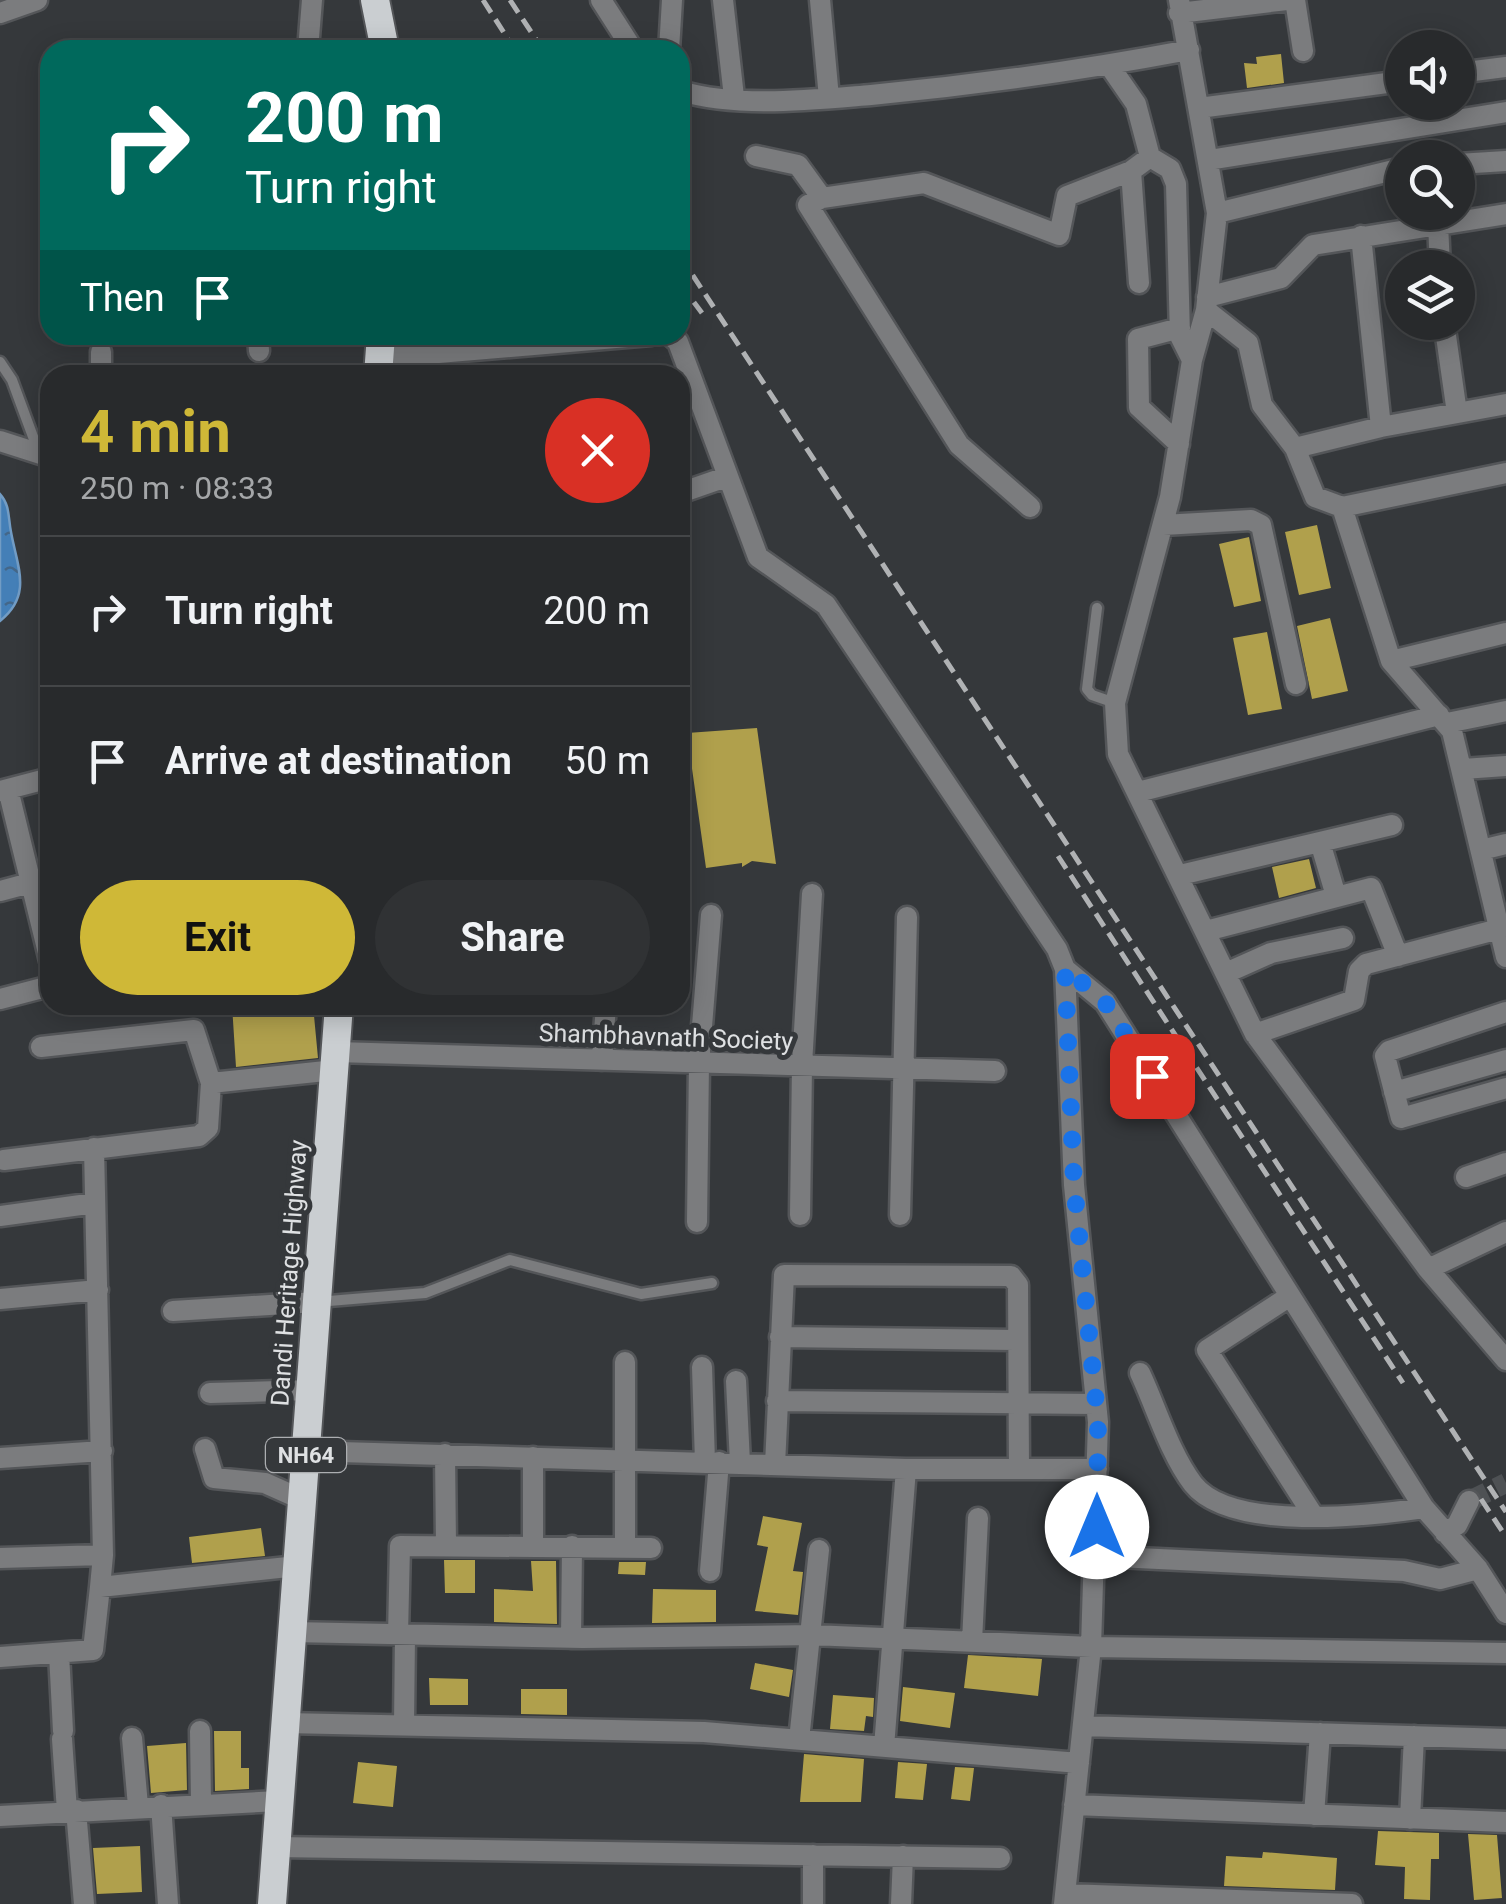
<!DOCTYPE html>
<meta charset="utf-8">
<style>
body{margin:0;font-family:Roboto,sans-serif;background:#303234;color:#f1f3f6;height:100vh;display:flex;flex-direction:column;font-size:38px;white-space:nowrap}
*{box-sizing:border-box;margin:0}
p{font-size:32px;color:#a5a7a9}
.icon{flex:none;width:55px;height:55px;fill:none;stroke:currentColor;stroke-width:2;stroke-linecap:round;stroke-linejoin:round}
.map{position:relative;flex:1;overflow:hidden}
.panel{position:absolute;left:40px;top:365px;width:650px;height:650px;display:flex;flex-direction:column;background:#282a2c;border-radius:30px;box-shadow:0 5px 25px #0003,0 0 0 2px #444648}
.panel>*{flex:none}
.guide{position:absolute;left:40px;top:40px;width:650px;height:305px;border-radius:30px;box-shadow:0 5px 25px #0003,0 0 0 2px #444648;background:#00695c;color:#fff;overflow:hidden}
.fabs{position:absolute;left:1385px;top:30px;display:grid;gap:20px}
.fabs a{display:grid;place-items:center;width:90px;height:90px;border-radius:50%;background:#282a2c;box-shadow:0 5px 25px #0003,0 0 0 2px #444648;font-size:50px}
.pin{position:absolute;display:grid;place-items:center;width:85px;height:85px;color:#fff;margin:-42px;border-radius:20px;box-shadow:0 5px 15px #0006}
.me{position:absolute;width:110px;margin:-55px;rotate:0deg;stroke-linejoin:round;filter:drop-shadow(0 0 8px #0008)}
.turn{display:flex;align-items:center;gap:35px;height:210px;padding:0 40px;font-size:45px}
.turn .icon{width:130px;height:130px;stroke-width:2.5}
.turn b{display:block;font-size:70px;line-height:85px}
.then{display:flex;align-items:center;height:95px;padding:0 40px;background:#0003;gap:20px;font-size:38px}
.round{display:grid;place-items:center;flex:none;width:105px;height:105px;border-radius:52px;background:#303234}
.summary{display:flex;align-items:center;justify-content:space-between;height:170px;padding:0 40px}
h1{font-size:60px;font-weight:700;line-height:75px;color:#cfb837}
.primary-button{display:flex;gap:20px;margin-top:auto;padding:20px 40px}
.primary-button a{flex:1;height:115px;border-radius:60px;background:#cfb837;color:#111;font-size:40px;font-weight:700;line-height:115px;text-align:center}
.primary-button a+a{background:#303234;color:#f1f3f6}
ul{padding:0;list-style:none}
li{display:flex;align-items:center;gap:30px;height:150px;padding:0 40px;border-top:2px solid #444648}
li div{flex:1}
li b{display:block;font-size:38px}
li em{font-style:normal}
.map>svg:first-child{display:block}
.water{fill:url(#water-ripples);stroke:#729cc4;stroke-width:2.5}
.building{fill:#b0a04c}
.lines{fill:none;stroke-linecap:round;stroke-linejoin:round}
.minor-tunnel{stroke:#4e5154;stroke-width:20;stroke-dasharray:20 10;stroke-linecap:butt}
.service-casing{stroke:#545659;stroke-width:15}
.minor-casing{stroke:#545659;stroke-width:25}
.trunk-casing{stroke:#545659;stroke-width:32}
.service{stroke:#7b7c7e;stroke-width:10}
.minor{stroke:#7b7c7e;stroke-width:20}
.trunk{stroke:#caced1;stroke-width:28}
.rail{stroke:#b0b2b4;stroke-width:5;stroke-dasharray:15 8;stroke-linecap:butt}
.route{stroke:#1a73e8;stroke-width:18;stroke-dasharray:0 32.4}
.labels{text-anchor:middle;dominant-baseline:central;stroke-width:10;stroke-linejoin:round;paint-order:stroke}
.shield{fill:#35383b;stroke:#acaeb1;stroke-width:2.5}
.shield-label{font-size:22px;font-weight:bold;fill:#dfe1e3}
.street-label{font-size:25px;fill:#dfe1e3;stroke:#35383b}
</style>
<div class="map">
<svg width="1506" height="1904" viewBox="0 0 1506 1904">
<defs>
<pattern id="water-ripples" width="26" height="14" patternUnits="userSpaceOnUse" patternTransform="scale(2.5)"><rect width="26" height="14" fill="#447fb7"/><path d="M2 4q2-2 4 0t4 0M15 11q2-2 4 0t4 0" fill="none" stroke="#446789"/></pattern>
</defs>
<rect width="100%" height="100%" fill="#35383b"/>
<path class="water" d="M0,494C10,505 8,517 11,532C17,566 33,595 0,621Z"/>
<path class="building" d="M1281,54L1284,83L1247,88L1244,63L1257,64L1256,57Z
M1317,525L1331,588L1299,595L1285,532Z
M1249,537L1261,601L1234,607L1219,544Z
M1330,618L1348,691L1312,699L1297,626Z
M1267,632L1282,709L1248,715L1233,638Z
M757,728L776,864L752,861L742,867V863L706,868L687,733Z
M1309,859L1316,888L1279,898L1272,867Z
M232,1005H313L318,1058L236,1067Z
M763,1516L802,1523L793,1571L803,1572L798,1615L755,1611L768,1547L757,1545Z
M261,1528L265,1556L192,1563L189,1537Z
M444,1560H475V1593H445Z
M531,1561H556L557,1624L494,1622V1589L533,1591Z
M619,1562H646L645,1575L618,1574Z
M653,1589L716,1590V1622L652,1623Z
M968,1655L1042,1659L1038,1696L964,1688Z
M755,1663L793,1670L789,1697L750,1689Z
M429,1678L468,1679V1705H430Z
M903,1687L955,1693L950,1728L900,1721Z
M521,1689H567V1715L521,1714Z
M833,1695L874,1698L873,1717L866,1716L864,1731L830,1729Z
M214,1731H241V1768H249V1789L215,1791Z
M186,1743L187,1790L151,1793L147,1746Z
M804,1754L864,1759L861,1802H800Z
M358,1762L397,1766L393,1807L353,1803Z
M898,1762L927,1764L923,1800L895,1798Z
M955,1767L974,1768L970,1801L951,1799Z
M1378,1831L1439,1833V1859H1431L1430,1900L1404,1899L1405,1867L1375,1865Z
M1468,1834L1497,1835L1502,1898L1474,1900Z
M140,1846L142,1892L97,1894L93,1848Z
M1263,1852L1337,1858L1335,1890L1224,1886L1226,1856L1262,1858Z"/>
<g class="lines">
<path class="minor-tunnel" d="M1469,1501L1506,1483"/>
<defs>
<path id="service" d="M0,362L12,380L39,453
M1097,608L1087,689L1092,695L1115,703
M317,1302L425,1293L510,1260L641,1294L712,1283"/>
<path id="minor" d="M601,0L633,50
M723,0L734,97
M820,0L829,98
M1179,0L1217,213L1206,310L1192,360L1170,497L1115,703L1118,754L1255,1034L1428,1269L1506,1360
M1295,0L1303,51
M0,13L37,0
M1179,13L1287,0
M308,50L312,0
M669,50L672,0
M1109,65L1136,104L1150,157L1170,169L1176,184L1180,336L1192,360
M1458,73L1506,67
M680,91C739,108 810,100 871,95C978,85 1083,70 1189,50
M1199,108L1402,81
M756,156L798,165L822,198
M1209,160L1506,112
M1458,164L1506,161
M1131,171L1139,283
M1217,213L1402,168
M1438,223L1440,268
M1361,236L1381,427
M1207,297L1281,278L1313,245L1506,214
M1206,310L1248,343L1262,405L1295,448L1315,497L1342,507L1506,473
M1444,322L1457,413
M258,335L259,351
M670,335L678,342L758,557L826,605L1057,949L1065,969L1074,1185L1098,1422L1091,1647L1064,1904
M379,358L651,335
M101,375V352
M0,441L50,457
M1179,444L1139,407L1138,339L1180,328
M1295,448L1381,427L1506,404
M680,493L726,477
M1030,507L959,445L808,205L822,198L924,183L1059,235L1067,196L1131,171L1150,157
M1342,507L1391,661L1452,731L1506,957
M1163,525L1251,520L1261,525L1296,684
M1391,661L1506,633
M1447,723L1506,711
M1463,769L1506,766
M8,789L50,961
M0,791L50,778
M1138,792L1439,715
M1320,842L1336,896
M1481,850L1506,844
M1180,875L1392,825
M0,891L30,883
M1206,931L1371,888L1398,956
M1065,969L1105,1002L1424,1508L1478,1569L1506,1613
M1226,973L1271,953L1343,938
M0,999L50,986
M1506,1012L1389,1051L1385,1056L1401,1118L1506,1088
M1255,1034L1354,1000L1359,971L1366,964L1499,929
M41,1047L194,1030L211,1083
M336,1052L995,1071
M602,1060L606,1005
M1394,1092L1506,1060
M94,1148L103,1555
M4,1160L199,1136L208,1128L211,1083L335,1070
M1466,1177L1506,1163
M800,1215L802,1065L812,894
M900,1215L907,917
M0,1216L95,1203
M697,1222L699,1063L711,915
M1428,1269L1506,1232
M1290,1296L1207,1350L1313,1515
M0,1299L98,1290
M173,1311L316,1302
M780,1337L1015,1340
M702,1367L705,1462
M1140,1373C1156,1407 1170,1454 1193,1484C1231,1532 1369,1516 1424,1508
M736,1381L740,1463
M210,1393L311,1390
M777,1401L1096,1404
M205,1449L214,1478L265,1483L303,1500
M306,1451L906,1469H1097
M445,1454L446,1545
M0,1458L102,1451
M775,1465L784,1275L1011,1276L1018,1285L1019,1469
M1445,1533L1457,1525L1469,1501
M533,1545V1457
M625,1547V1362
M1097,1556L1404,1571L1440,1579L1478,1569
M0,1558L103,1555L100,1587L297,1566
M710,1571L719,1462
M292,1632L583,1638L812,1635L1091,1647L1506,1653
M398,1635L400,1546L651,1548
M571,1638L572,1546
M972,1642L978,1518
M59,1653L63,1731
M0,1657L93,1650L100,1587
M285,1723L704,1732L1079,1763
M404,1725L405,1635
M1083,1726L1506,1739
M200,1731L201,1803
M132,1738L138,1806
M62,1739L67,1811
M799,1740L819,1550
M884,1747L906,1469
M161,1805L168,1904
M1074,1805L1506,1822
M76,1810L84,1904
M1314,1815L1320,1733
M0,1816L279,1801
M1410,1819L1414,1736
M276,1847L1000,1858
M1066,1894L1352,1904
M813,1904V1855
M901,1904L903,1856"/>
<path id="trunk" d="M375,0L385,50
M378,375L381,335
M272,1904L339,1005"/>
</defs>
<use href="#service" class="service-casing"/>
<use href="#minor" class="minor-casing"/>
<use href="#trunk" class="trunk-casing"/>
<use href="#service" class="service"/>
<use href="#minor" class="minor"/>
<use href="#trunk" class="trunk"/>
<path class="rail" d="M483,0L515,50
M510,0L543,50
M680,256L1506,1512
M680,284L702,313
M1058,856L1403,1383
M1481,1499L1506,1537"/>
</g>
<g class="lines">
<path class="route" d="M1097,1527L1098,1422L1074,1185L1065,968L1105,1002L1152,1076"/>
</g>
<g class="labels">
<rect class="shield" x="266" y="1438" width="80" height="34" rx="8"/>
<g class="shield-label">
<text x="306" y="1455">NH64</text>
</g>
<g class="street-label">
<text transform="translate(666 1037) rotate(2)">Shambhavnath Society</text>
<text transform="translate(289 1273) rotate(-86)">Dandi Heritage Highway</text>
</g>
</g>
</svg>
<div class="fabs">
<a><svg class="icon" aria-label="sound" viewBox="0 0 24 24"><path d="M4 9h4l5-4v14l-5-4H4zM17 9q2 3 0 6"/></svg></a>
<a><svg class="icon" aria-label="search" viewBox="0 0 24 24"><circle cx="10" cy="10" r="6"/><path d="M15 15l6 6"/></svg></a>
<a><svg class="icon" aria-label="layers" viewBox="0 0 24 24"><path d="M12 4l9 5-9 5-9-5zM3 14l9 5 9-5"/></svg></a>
</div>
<div class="pin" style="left:1152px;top:1076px;background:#d93025"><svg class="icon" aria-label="arrive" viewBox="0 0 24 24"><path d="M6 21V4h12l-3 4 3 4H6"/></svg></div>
<svg class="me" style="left:1097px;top:1527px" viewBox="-20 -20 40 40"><circle r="19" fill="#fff"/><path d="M0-13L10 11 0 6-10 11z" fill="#1a73e8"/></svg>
<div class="guide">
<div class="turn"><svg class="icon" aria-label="right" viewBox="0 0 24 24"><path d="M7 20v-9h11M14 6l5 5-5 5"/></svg><div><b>200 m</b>Turn right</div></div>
<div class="then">Then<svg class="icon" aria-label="arrive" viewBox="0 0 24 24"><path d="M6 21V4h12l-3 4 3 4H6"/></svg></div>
</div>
<section class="panel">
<div class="summary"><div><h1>4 min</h1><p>250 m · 08:33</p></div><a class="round" style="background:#d93025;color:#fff"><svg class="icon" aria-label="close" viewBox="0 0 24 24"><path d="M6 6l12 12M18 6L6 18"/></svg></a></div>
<ul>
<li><svg class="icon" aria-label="right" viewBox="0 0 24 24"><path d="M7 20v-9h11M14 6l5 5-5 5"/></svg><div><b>Turn right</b></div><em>200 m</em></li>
<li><svg class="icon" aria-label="arrive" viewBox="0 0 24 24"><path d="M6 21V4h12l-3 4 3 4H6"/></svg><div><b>Arrive at destination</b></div><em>50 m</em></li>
</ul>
<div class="primary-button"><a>Exit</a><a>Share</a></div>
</section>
</div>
